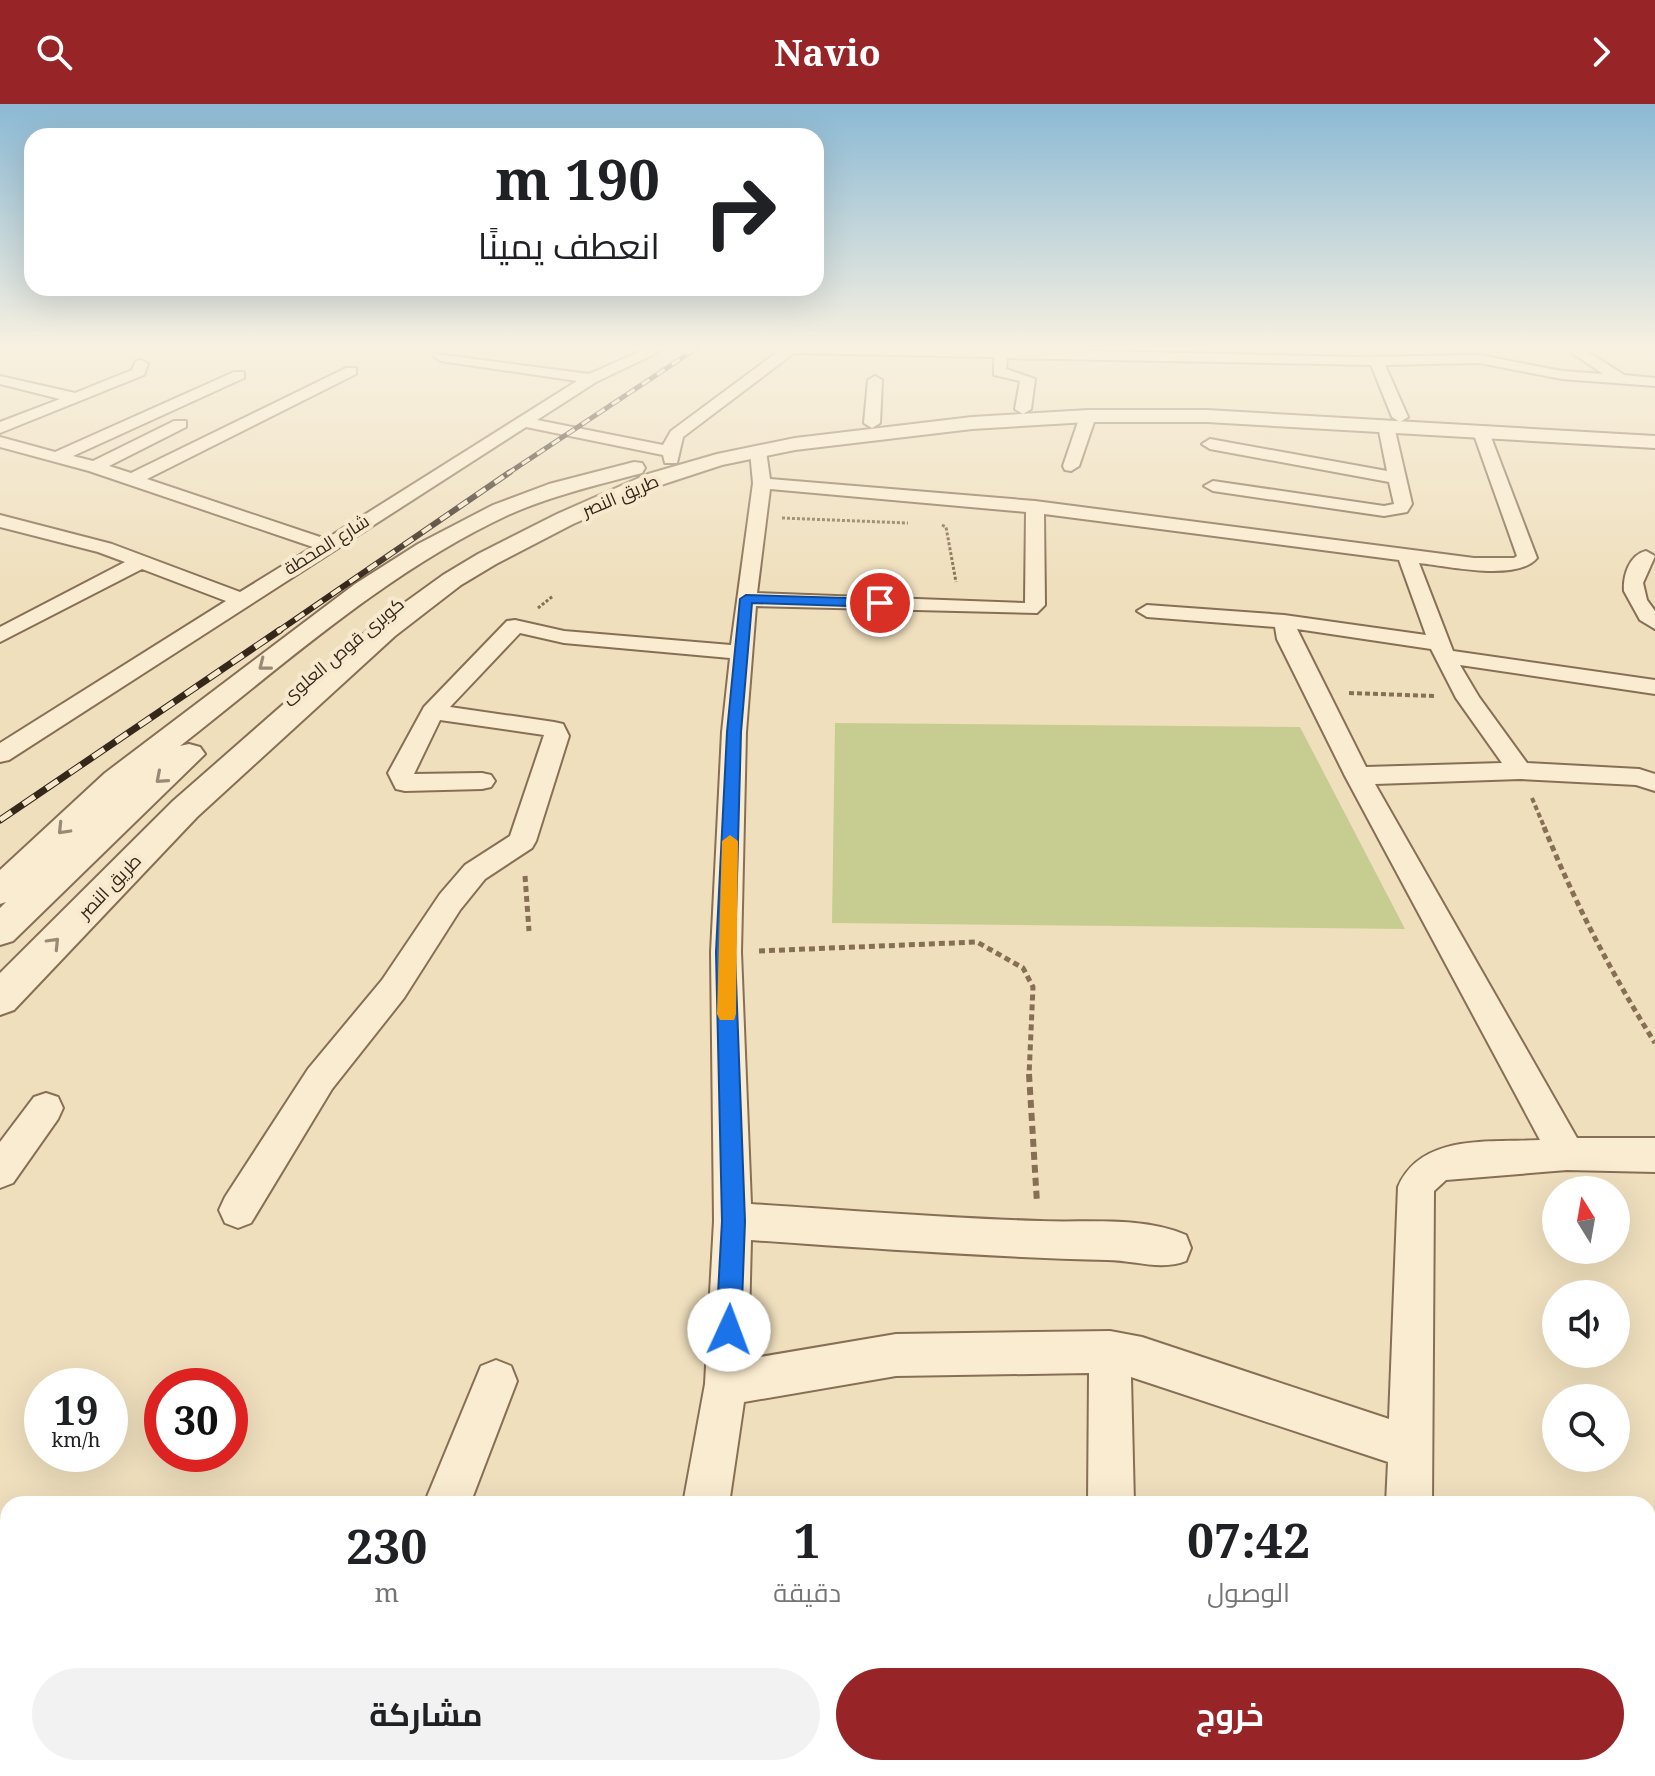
<!DOCTYPE html>
<html lang="ar">
<meta charset="utf-8">
<style>
body{margin:0;font-family:"Noto Serif",Cairo,serif;background:#f2f2f2;color:#202124;direction:rtl;height:100vh;display:flex;flex-direction:column;font-size:30px;white-space:nowrap}
*{box-sizing:border-box;margin:0}
p{font-size:26px;color:#757577}
.icon{flex:none;width:44px;height:44px;fill:none;stroke:currentColor;stroke-width:2;stroke-linecap:round;stroke-linejoin:round}
.map{position:relative;flex:1;overflow:hidden;direction:ltr}
.drawer{position:absolute;left:0px;top:1392px;width:1656px;height:280px;display:flex;flex-direction:column;background:#fff;border-radius:24px 24px 0 0;box-shadow:0 8px 32px #0002;direction:rtl}
.drawer>*{flex:none}
.top-card{position:absolute;left:24px;top:24px;width:800px;height:168px;border-radius:24px;box-shadow:0 8px 32px #0002;direction:rtl;background:#fff;color:#202124;overflow:hidden}
.needle{width:52px;rotate:349deg}
.controls{position:absolute;left:1542px;top:1072px;display:grid;gap:16px}
.controls a{display:grid;place-items:center;width:88px;height:88px;border-radius:50%;background:#fff;box-shadow:0 8px 32px #0002;font-size:40px}
.speed{position:absolute;left:24px;top:1264px;display:flex;gap:16px;font-size:40px;font-weight:700;text-align:center}
.speed>*{display:grid;place-content:center;width:104px;height:104px;border-radius:50%;background:#fff;box-shadow:0 8px 32px #0002;line-height:1}
.speed small{font-size:20px;font-weight:400}
.speed .limit{border:12px solid #d22;background:#fff;color:#111}
.pin{position:absolute;display:grid;place-items:center;width:68px;height:68px;color:#fff;margin:-34px;border:4px solid #fff;border-radius:50%;box-shadow:0 2px 8px #0007}
.me{position:absolute;width:88px;margin:-44px;rotate:2deg;stroke-linejoin:round;filter:drop-shadow(0 0 6px #0008)}
.turn{display:flex;align-items:center;gap:28px;height:168px;padding:0 32px;font-size:36px}
.turn .icon{width:104px;height:104px;stroke-width:2.5}
.turn b{display:block;font-size:56px;line-height:68px}
.eta{display:flex;justify-content:space-evenly;align-items:center;height:136px;text-align:center}
.eta b{font-size:48px;font-weight:700;line-height:56px}
.cta{display:flex;gap:16px;margin-top:auto;padding:16px 32px}
.cta a{flex:1;height:92px;border-radius:48px;background:#972528;color:#fff;font-size:32px;font-weight:700;line-height:92px;text-align:center}
.cta a+a{background:#f2f2f2;color:#202124}
header{display:flex;justify-content:space-between;align-items:center;height:104px;padding:0 32px;background:#972528;color:#fff;font-size:36px;font-weight:700}
.map>svg:first-child{display:block}
.green{fill:#c7cd91}
.lines{fill:none;stroke-linecap:round;stroke-linejoin:round}
.minor-casing{stroke:#876f56;stroke-width:4}
.tertiary-casing{stroke:#876f56;stroke-width:4}
.path-far3{stroke:#876f56;stroke-width:3;stroke-dasharray:3 2;stroke-linecap:butt}
.path-far2{stroke:#876f56;stroke-width:4;stroke-dasharray:5 3;stroke-linecap:butt}
.path-far1{stroke:#876f56;stroke-width:5;stroke-dasharray:6 4;stroke-linecap:butt}
.path{stroke:#876f56;stroke-width:6;stroke-dasharray:8 5;stroke-linecap:butt}
.minor{fill:#faecd0;fill-rule:evenodd}
.tertiary{fill:#faecd0;fill-rule:evenodd}
.rail-far2-casing{stroke:#36271b;stroke-width:5}
.rail-far1-casing{stroke:#36271b;stroke-width:6}
.rail-casing{stroke:#36271b;stroke-width:7}
.rail-far2{stroke:#f6e9cd;stroke-width:3;stroke-dasharray:9;stroke-linecap:butt}
.rail-far1{stroke:#f6e9cd;stroke-width:4;stroke-dasharray:11;stroke-linecap:butt}
.rail{stroke:#f6e9cd;stroke-width:5;stroke-dasharray:14;stroke-linecap:butt}
.oneway{stroke:#988a76}
.route{fill:#1a73e8;stroke:#114b97;stroke-width:2}
.slow{fill:#f59e0b}
.labels{text-anchor:middle;dominant-baseline:central;stroke-width:8;stroke-linejoin:round;paint-order:stroke}
.far-street-label{font-size:18px;fill:#36271b;stroke:#f6e9cd}
</style>
<header><svg class="icon" aria-label="forward" viewBox="0 0 24 24"><path d="M9 5l7 7-7 7"/></svg>Navio<svg class="icon" aria-label="search" viewBox="0 0 24 24"><circle cx="10" cy="10" r="6"/><path d="M15 15l6 6"/></svg></header>
<div class="map">
<svg width="1655" height="1672" viewBox="0 0 1655 1672">
<rect width="100%" height="100%" fill="#efdfbd"/>
<path class="green" d="M835,619L1300,623L1405,825L832,819Z"/>
<g class="lines">
<defs>
<path id="minor" d="M648,244H667L596,278L537,316L663,341L671,327L783,244L1001,245L1361,253L1479,251L1562,267L1603,270L1565,244H1582L1624,271L1655,274V282L1562,275L1479,259L1385,261L1408,313L1400,318L1392,313L1371,261L1007,254L1006,265L1035,275L1031,305L1023,310L1015,305L1020,277L994,271V253L794,249L683,333L677,359H665L663,351L526,323L9,656L0,658V639L226,497L142,465L0,538V523L125,458L98,448L0,423V411L112,440L240,488L313,443L89,367L0,343V333L55,348L234,268H244V274L73,352L93,357L174,317H186V323L109,362L131,369L346,264H356V270L147,375L326,435L577,277L441,257L434,253L436,250L589,270Z
M141,256L148,260L144,271L0,329V318L60,295L0,280V272L75,289L132,266L136,257Z
M875,272L882,276L880,319L872,324L864,319L868,276Z
M1088,307L1096,312L1079,362L1071,367L1065,366L1063,362L1080,312Z
M1386,317L1394,322L1412,400L1407,408L1384,412L1213,387L1204,382L1213,377L1384,402L1394,400L1389,378L1210,345L1202,340L1210,335L1387,367L1378,322Z
M1481,323L1489,328L1537,454C1517,478 1448,462 1419,459L1453,547L1655,576V590L1460,561L1479,593L1527,659L1639,665L1655,670V687L1636,681L1520,675L1375,680L1577,1034H1655V1068L1567,1066L1446,1076L1434,1087L1432,1400H1386L1388,1358L1131,1273L1134,1400H1088L1089,1269L896,1272L744,1298L729,1400H683L705,1280L714,1117L711,848L722,628L730,554L564,539L520,529L450,603L554,618L563,620L569,632L536,737L532,744L485,775L460,806L404,894L332,985L251,1119L238,1124L225,1119L219,1106L225,1093L308,965L382,876L440,790L465,761L510,732L544,631L440,616L414,670L482,669L491,671L495,677L491,683L482,685L405,687L396,685L388,669L424,603L507,517L515,516L564,527L731,541L753,379L750,347L752,344L758,342L766,347L770,375L1035,397L1474,454H1514L1517,452L1473,328ZM770,385L1026,408L1025,499L757,489ZM1044,410L1399,456L1426,531L1284,511L1147,501L1137,507L1147,513L1275,523L1277,535L1345,672L1540,1036C1490,1039 1421,1029 1398,1083L1389,1315L1142,1233L1110,1227L896,1230L748,1255L751,1136C870,1144 988,1153 1107,1156C1133,1156 1161,1167 1186,1157L1191,1144L1186,1131C1141,1112 1087,1119 1040,1117C943,1114 847,1106 751,1100L741,848L746,628L756,502L1037,509L1045,501ZM1297,525L1431,545L1456,594L1502,659L1366,663Z
M1646,447L1655,452L1643,479L1647,496L1655,507V525L1640,516L1624,487C1623,472 1629,451 1646,447Z
M46,989L58,993L63,1004L58,1015L13,1079L0,1084V1038L34,993Z
M496,1256L511,1262L517,1277L470,1400H424L481,1262Z
M0,1501L8,1503V1553L0,1551Z
M316,1664H375L379,1672H319Z
M635,1664H687L686,1672H632Z
M1087,1664H1139L1140,1672H1086Z
M1384,1664H1436L1438,1672H1384Z"/>
<path id="tertiary" d="M1088,306H1207L1655,332V344L1207,318H1088L972,325L795,346L722,361L664,380L573,420L496,460L461,481L395,532L197,713L14,906L0,911V869L173,697L375,520L443,471L478,450L557,410L648,370L717,350L795,334L972,313Z
M634,358L642,359L645,364L642,369C597,381 550,392 508,411C386,468 285,560 180,642L189,640L200,643L205,650L13,837L0,841V804L6,798L0,800V766L105,669L355,480L418,440L493,401L549,380Z"/>
</defs>
<use href="#minor" class="minor-casing"/>
<use href="#tertiary" class="tertiary-casing"/>
<path class="path-far3" d="M782,414L908,419
M942,421L946,423L956,478
M538,504L553,492"/>
<path class="path-far2" d="M1349,589L1435,592
M1532,694L1545,725"/>
<path class="path-far1" d="M1544,723C1575,799 1611,869 1655,939
M525,772L529,827
M759,847L977,838L1023,864L1033,883L1029,972"/>
<path class="path" d="M1029,970L1037,1099"/>
<use href="#minor" class="minor"/>
<use href="#tertiary" class="tertiary"/>
<defs>
<path id="rail-far2" d="M507,370L697,244"/>
<path id="rail-far1" d="M277,528L510,368"/>
<path id="rail" d="M0,716L280,526"/>
</defs>
<use href="#rail-far2" class="rail-far2-casing"/>
<use href="#rail-far1" class="rail-far1-casing"/>
<use href="#rail" class="rail-casing"/>
<use href="#rail-far2" class="rail-far2"/>
<use href="#rail-far1" class="rail-far1"/>
<use href="#rail" class="rail"/>
</g>
<defs><path id="oneway-chevron" d="M-2-3.5L2.5 0L-2 3.5" fill="none" stroke-width="1.6" stroke-linecap="round" stroke-linejoin="round" transform="scale(2)"/></defs>
<g class="oneway">
<use href="#oneway-chevron" transform="translate(264 561) rotate(142)"/>
<use href="#oneway-chevron" transform="translate(161 674) rotate(139)"/>
<use href="#oneway-chevron" transform="translate(63 725) rotate(134)"/>
<use href="#oneway-chevron" transform="translate(54 839) rotate(-46)"/>
</g>
<linearGradient id="sky" x2="0" y2="1"><stop stop-color="#8bb9d4"/><stop offset="0.51" stop-color="#f8f1e1"/><stop offset="1" stop-color="#f8f1e1" stop-opacity="0"/></linearGradient>
<rect width="1655" height="478" fill="url(#sky)"/>
<path class="route" d="M746,491L880,495L886,499L880,503L752,499L741,628L735,848L745,1117L741,1226L738,1234L729,1238L720,1234L716,1226L722,1117L716,848L727,628L740,495Z"/>
<path class="slow" d="M730,731L738,737L736,910L734,916H720L717,910L722,737Z"/>
<g class="labels">
<g class="far-street-label">
<text transform="translate(620 391) rotate(-23)">طريق النصر</text>
<text transform="translate(326 440) rotate(-32)">شارع المحطة</text>
<text transform="translate(342 546) rotate(-40)">كوبرى قوص العلوى</text>
<text transform="translate(109 782) rotate(-46)">طريق النصر</text>
</g>
</g>
</svg>
<div class="controls">
<a><svg class="needle" viewBox="-14 -14 28 28"><path d="M0-13l5 13h-10z" fill="#e53935"/><path d="M0 13l5-13h-10z" fill="#757577"/></svg></a>
<a><svg class="icon" aria-label="sound" viewBox="0 0 24 24"><path d="M4 9h4l5-4v14l-5-4H4zM17 9q2 3 0 6"/></svg></a>
<a><svg class="icon" aria-label="search" viewBox="0 0 24 24"><circle cx="10" cy="10" r="6"/><path d="M15 15l6 6"/></svg></a>
</div>
<div class="speed"><div>19<small>km/h</small></div><div class="limit">30</div></div>
<div class="pin" style="left:880px;top:499px;background:#d93025"><svg class="icon" aria-label="arrive" viewBox="0 0 24 24"><path d="M6 21V4h12l-3 4 3 4H6"/></svg></div>
<svg class="me" style="left:729px;top:1226px" viewBox="-20 -20 40 40"><circle r="19" fill="#fff"/><path d="M0-13L10 11 0 6-10 11z" fill="#1a73e8"/></svg>
<div class="top-card">
<div class="turn"><svg class="icon" aria-label="right" viewBox="0 0 24 24"><path d="M7 20v-9h11M14 6l5 5-5 5"/></svg><div><b>190 m</b>انعطف يمينًا</div></div>
</div>
<section class="drawer">
<div class="eta">
<div><b>07:42</b><p>الوصول</p></div>
<div><b>1</b><p>دقيقة</p></div>
<div><b>230</b><p>m</p></div>
</div>
<div class="cta"><a>خروج</a><a>مشاركة</a></div>
</section>
</div>
